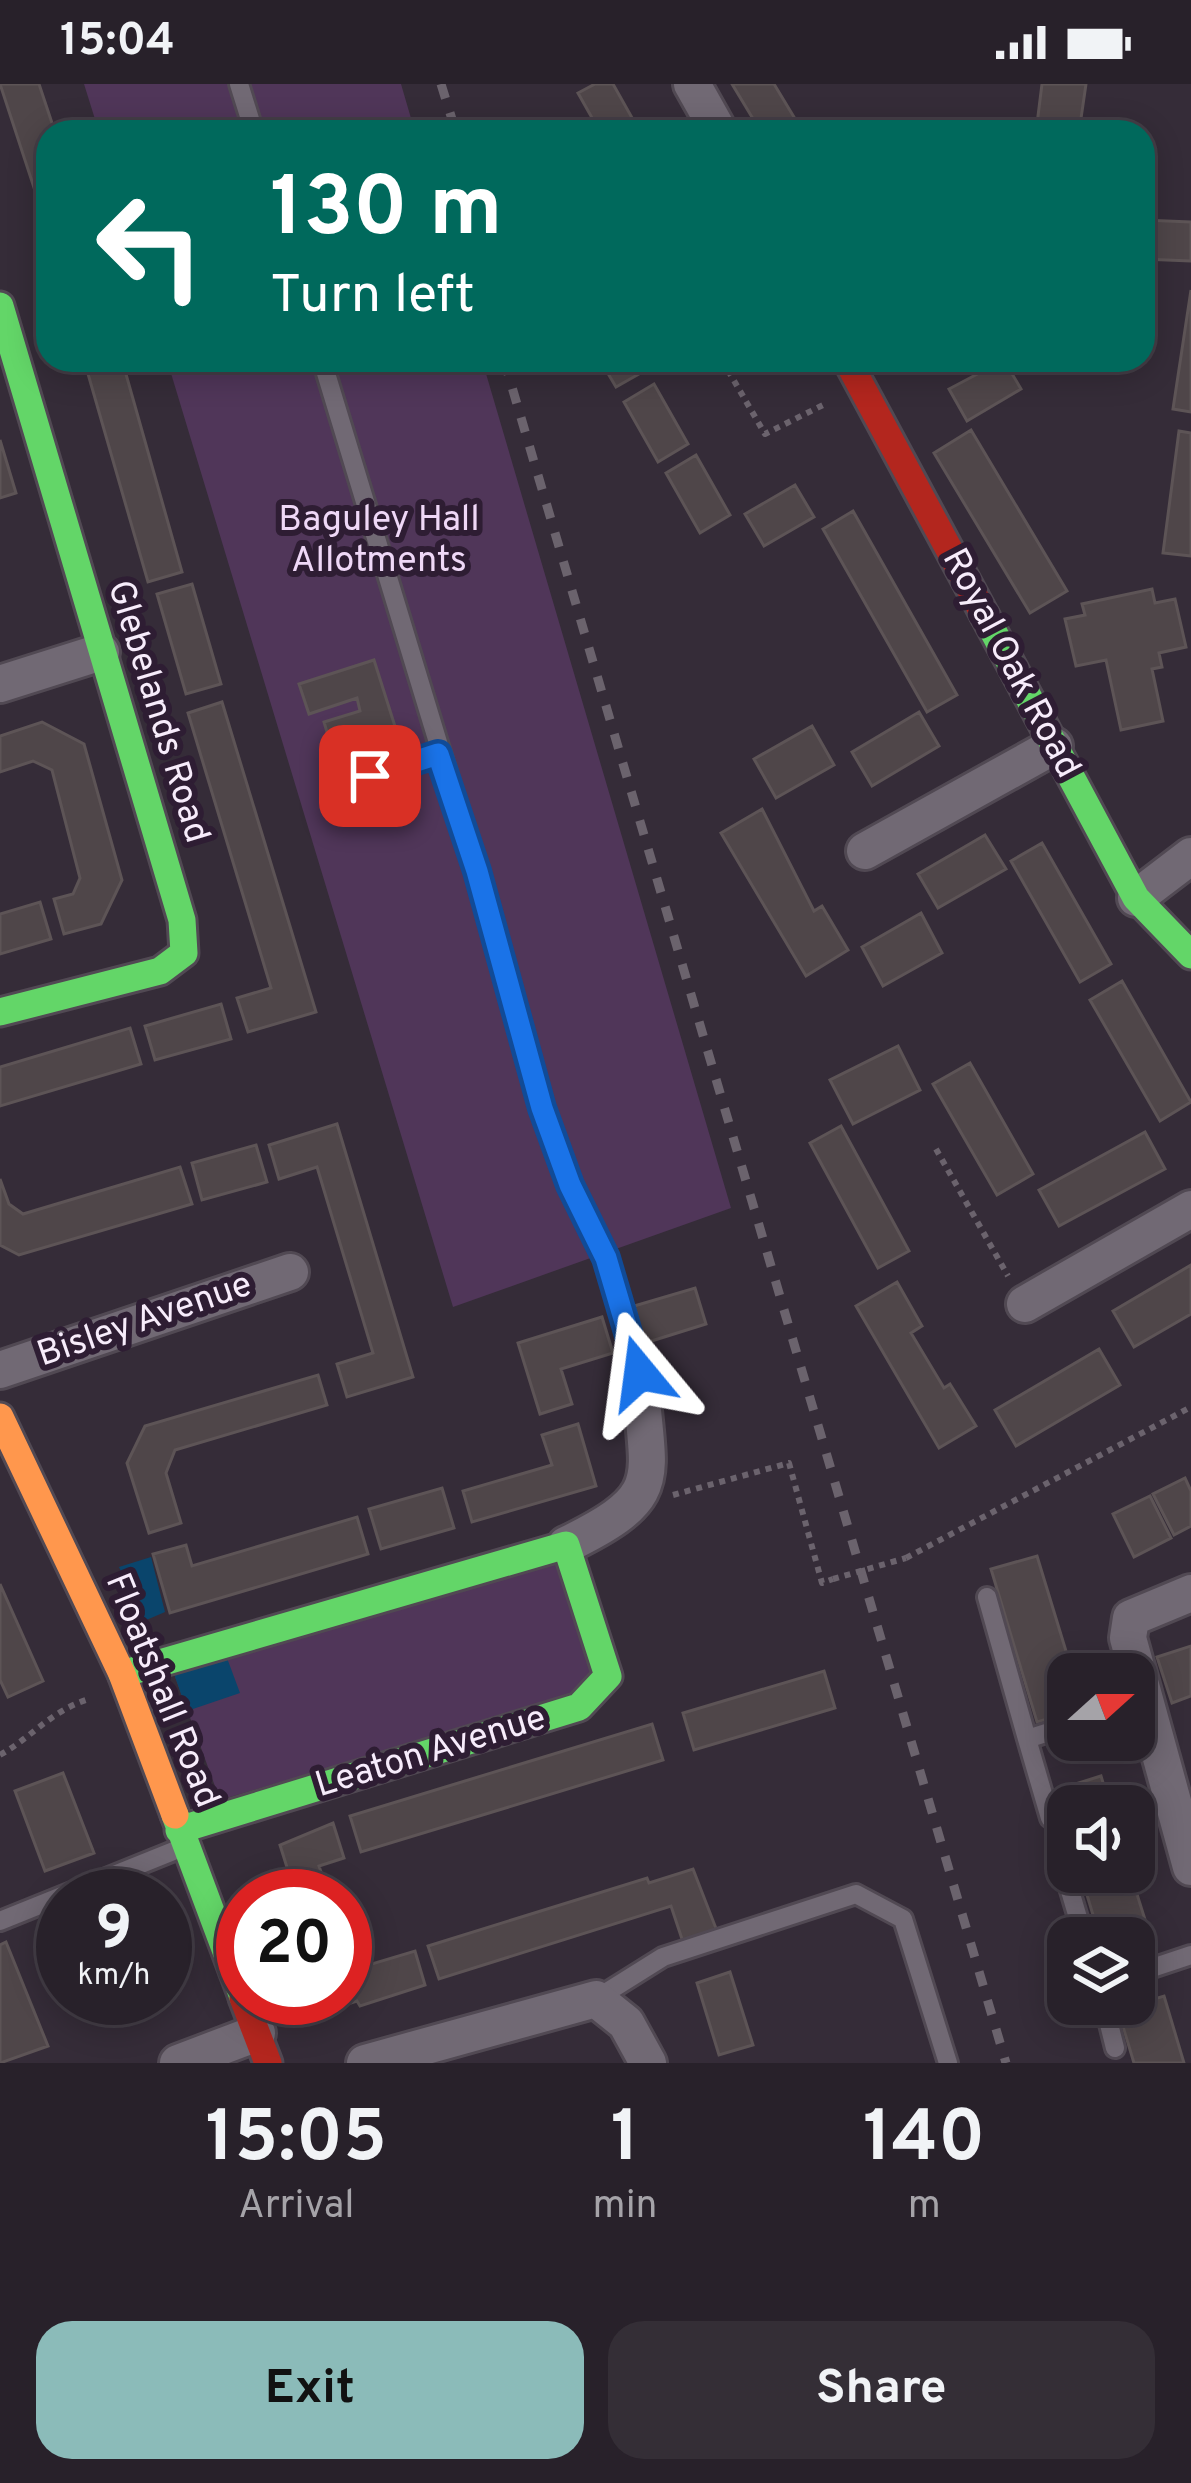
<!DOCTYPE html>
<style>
body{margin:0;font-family:Overpass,sans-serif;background:#342e36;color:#f1f3f6;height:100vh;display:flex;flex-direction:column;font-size:45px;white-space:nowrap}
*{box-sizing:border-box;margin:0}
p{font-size:39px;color:#a5a3a8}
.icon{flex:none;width:66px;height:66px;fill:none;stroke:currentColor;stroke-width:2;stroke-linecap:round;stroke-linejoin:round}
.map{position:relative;height:1979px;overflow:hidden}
.sheet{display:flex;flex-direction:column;background:#28212a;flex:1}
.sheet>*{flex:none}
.guide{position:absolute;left:36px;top:36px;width:1119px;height:252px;border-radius:36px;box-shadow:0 6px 30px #0003,0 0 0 3px #443e47;background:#00695c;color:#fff;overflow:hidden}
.needle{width:78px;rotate:69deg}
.fabs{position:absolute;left:1047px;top:1569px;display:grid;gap:24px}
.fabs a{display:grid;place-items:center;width:108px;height:108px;border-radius:24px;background:#28212a;box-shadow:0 6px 30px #0003,0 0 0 3px #443e47;font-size:60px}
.speed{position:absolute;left:36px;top:1785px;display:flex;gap:24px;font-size:60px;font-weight:700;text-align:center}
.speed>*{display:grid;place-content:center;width:156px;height:156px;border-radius:50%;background:#28212a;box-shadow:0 6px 30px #0003,0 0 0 3px #443e47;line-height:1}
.speed small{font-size:30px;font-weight:400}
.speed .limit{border:18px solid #d22;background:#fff;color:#111}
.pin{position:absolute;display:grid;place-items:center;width:102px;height:102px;color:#fff;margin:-51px;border-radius:24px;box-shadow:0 6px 18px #0006}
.me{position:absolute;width:132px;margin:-66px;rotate:344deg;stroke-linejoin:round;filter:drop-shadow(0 0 9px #0008)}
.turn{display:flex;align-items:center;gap:42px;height:252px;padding:0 36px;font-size:54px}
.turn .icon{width:156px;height:156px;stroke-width:2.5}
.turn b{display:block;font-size:84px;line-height:102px}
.eta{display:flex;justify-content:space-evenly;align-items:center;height:204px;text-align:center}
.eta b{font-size:72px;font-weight:700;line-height:84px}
.action{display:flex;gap:24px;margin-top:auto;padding:24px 36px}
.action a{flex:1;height:138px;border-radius:36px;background:#8bbbb9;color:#111;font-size:48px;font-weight:700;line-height:138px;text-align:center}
.action a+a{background:#342e36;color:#f1f3f6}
.status{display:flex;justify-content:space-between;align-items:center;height:84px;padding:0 60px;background:#28212a;direction:ltr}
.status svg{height:33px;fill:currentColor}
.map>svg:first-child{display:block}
.green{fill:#503659}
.water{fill:#0a456c}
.building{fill:#4f4649;stroke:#5d5456;stroke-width:3}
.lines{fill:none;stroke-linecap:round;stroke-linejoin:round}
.lane-casing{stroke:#514953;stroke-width:24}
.street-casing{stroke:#514953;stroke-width:42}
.fast-casing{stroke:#514953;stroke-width:33}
.slow-casing{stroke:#514953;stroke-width:33}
.jam-casing{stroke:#514953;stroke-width:33}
.path{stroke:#6b636d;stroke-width:6;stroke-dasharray:6 6;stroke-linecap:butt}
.lane{stroke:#716974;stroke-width:18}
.street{stroke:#716974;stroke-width:36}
.fast{stroke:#63d668;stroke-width:27}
.slow{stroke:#ff974d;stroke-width:27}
.jam{stroke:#b3261e;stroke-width:27}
.rail{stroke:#6b636d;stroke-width:9;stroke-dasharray:15 15;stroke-linecap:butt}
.path-bridge{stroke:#6b636d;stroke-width:6;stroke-dasharray:6 6;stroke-linecap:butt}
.route-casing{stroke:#114b97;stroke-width:30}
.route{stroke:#1a73e8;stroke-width:21}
.labels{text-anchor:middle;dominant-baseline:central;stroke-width:12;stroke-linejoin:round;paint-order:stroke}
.park-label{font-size:36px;fill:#efd8f7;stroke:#2e1d33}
.street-label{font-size:36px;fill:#f7ecfb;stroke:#2e1d33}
</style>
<div class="status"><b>15:04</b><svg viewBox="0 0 49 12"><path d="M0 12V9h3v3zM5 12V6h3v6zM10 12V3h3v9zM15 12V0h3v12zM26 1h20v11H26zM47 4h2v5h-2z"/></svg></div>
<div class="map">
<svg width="1191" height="1979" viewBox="0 0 1191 1979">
<rect width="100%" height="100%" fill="#352c38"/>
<path class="green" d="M84,0H401L415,48H99Z
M167,276H482L731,1124L453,1223Z
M570,1473L598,1604L220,1716L169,1576Z"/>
<path class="water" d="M151,1473L165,1528L144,1537L119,1483Z
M227,1574L240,1609L187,1627L174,1590Z"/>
<path class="building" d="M0,0H39L55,48H48V123L41,125Z
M595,0H613L640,48H600L578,9Z
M732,0H774L803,48H761Z
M1042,0H1086L1079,48H1036Z
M1143,136L1191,138V177L1143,175Z
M1191,206V328L1173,325Z
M84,276H122L182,488L148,498Z
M600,276H640L646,286L616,303Z
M1004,276L1021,305L967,337L949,305Z
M654,300L688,360L658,378L624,318Z
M971,346L1067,507L1030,529L934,369Z
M1179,347L1191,349V472L1163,469Z
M0,356L16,409L0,414Z
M696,371L730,431L700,449L666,389Z
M795,401L814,433L764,462L745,430Z
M853,427L957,611L927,628L823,445Z
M192,500L221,600L186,610L157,510Z
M1152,505L1155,519L1175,515L1186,563L1159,569L1162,583L1152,585L1163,637L1121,646L1106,576L1076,582L1065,535L1085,531L1082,520Z
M374,576L399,655L335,675L324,638L360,627L357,614L309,630L299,600Z
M222,618L316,928L248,948L237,914L271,904L188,629Z
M919,628L939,662L872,702L852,668Z
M42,638L84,660L122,796L101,840L64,850L54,815L73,810L80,794L52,686L33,677L0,688V652Z
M812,642L834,681L776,714L754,675Z
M762,725L814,827L822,822L848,866L806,892L721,749Z
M985,751L1006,785L938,824L918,790Z
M1042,759L1111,880L1080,898L1011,777Z
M40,818L51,855L0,870V830Z
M921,829L942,869L883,902L862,863Z
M1122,897L1191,1018L1160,1037L1090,916Z
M221,920L231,955L155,976L145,942Z
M130,944L141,980L0,1022V983Z
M898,962L920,1006L853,1040L830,996Z
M970,979L1033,1090L997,1111L933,1000Z
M337,1040L413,1293L347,1313L337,1280L373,1269L317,1083L279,1095L269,1061Z
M841,1042L909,1167L878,1184L810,1059Z
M1145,1048L1165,1085L1059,1142L1039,1106Z
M256,1061L267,1098L202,1116L192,1079Z
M180,1083L192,1120L19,1171L0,1161V1095L9,1120L23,1130Z
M1191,1181V1230L1134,1263L1113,1227Z
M897,1198L922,1242L911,1249L944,1304L950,1300L976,1342L939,1364L856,1222Z
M695,1204L706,1240L645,1259L634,1222Z
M602,1233L613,1269L561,1285L572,1320L540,1330L518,1259Z
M1099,1265L1120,1301L1016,1362L995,1326Z
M318,1291L327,1321L175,1366L166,1389L181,1439L149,1449L127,1379L145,1342Z
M578,1340L596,1402L472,1438L463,1407L552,1381L542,1351Z
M1185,1394L1191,1407V1442L1174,1451L1153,1410Z
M442,1404L454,1444L381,1465L369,1425Z
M1150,1412L1171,1454L1134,1473L1113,1430Z
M357,1433L368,1470L170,1529L153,1470L186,1461L192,1482Z
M1037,1472L1073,1590H1068V1629L1037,1638L991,1485Z
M0,1500L43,1597L8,1613L0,1596Z
M1191,1562V1612L1172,1619L1157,1573Z
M824,1587L835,1624L694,1666L683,1629Z
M652,1640L663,1676L361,1768L350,1732Z
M63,1689L94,1769L45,1787L15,1707Z
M1101,1692L1110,1722H1068V1747L1056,1706Z
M333,1739L344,1774L319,1782L329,1812H296L280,1761Z
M693,1785L717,1847L683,1858L671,1822L439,1895L428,1862L647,1794L649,1799Z
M1080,1788H1130L1148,1845L1100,1854Z
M6,1858L48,1962L0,1979V1861Z
M345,1863L352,1886L415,1867L425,1901L360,1922L357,1917L332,1925L329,1914H345Z
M730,1888L753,1961L719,1971L697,1899Z
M1164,1912L1184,1979H1134L1118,1926Z"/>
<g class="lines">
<defs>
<path id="lane" d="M239,0L254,48
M322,276L477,787L542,1024L570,1101L606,1174L640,1290
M336,703L438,669
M987,1513L1027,1655L1068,1642
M1027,1655L1050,1734
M1068,1800L1084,1854
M0,1837L181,1764
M1134,1890L1191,1871
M596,1915L663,1873L856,1810L903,1835L948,1979
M1104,1920L1115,1964"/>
<path id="street" d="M692,0L719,48
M0,600L101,568
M865,767L1054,662
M1136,814L1191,772
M1025,1220L1191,1125
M0,1286L290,1188
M566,1461C671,1410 646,1395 640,1290
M1191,1509L1131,1534L1128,1554L1191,1783
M178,1979L257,1949
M365,1979L596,1915L626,1939L648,1979"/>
<path id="fast" d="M0,222L182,836L184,869L160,887L0,928
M985,532L1136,814L1191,871
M122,1590L566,1461L608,1592L579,1623L179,1746
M175,1731L243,1913"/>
<path id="slow" d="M0,1333L122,1590L175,1731"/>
<path id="jam" d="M847,276L985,532
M243,1914L268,1979"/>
</defs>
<use href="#lane" class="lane-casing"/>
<use href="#street" class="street-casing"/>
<use href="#fast" class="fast-casing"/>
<use href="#slow" class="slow-casing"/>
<use href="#jam" class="jam-casing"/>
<path class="path" d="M722,276L765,350L825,320
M936,1065L1008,1192
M673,1411L789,1379L822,1499L833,1495
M906,1474L1191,1323
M0,1671C32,1653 50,1628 86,1616"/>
<use href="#lane" class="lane"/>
<use href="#street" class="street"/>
<use href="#fast" class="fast"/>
<use href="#slow" class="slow"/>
<use href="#jam" class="jam"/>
<path class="rail" d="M441,0L456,48
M504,276L1006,1979"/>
<path class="path-bridge" d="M833,1495L906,1474"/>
</g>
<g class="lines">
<defs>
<path id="route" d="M370,692L438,670L477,787L542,1024L570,1101L606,1174L640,1289"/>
</defs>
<use href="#route" class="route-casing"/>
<use href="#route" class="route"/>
</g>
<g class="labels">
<g class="park-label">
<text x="379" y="437">Baguley Hall<tspan x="379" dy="41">Allotments</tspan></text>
</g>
<g class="street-label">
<text transform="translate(1010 580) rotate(62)">Royal Oak Road</text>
<text transform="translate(157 628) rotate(73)">Glebelands Road</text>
<text transform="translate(145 1237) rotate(-19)">Bisley Avenue</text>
<text transform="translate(161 1607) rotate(68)">Floatshall Road</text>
<text transform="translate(431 1669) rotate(-17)">Leaton Avenue</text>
</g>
</g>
</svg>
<div class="fabs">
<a><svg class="needle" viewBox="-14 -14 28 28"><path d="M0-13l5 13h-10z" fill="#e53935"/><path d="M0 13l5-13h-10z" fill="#a5a3a8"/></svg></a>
<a><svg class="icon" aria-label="sound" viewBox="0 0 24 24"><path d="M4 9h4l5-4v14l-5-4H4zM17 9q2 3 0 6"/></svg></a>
<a><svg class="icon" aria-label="layers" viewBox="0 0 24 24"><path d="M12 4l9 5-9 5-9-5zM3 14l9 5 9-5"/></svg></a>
</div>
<div class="speed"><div>9<small>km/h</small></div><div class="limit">20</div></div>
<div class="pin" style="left:370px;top:692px;background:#d93025"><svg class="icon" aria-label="arrive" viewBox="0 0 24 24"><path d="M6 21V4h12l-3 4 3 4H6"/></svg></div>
<svg class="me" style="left:640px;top:1289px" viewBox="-20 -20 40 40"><path d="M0-17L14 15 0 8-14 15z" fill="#1a73e8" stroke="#fff" stroke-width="4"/></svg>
<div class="guide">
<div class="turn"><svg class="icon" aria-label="left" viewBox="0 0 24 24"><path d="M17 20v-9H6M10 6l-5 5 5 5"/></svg><div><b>130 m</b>Turn left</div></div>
</div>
</div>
<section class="sheet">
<div class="eta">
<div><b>15:05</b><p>Arrival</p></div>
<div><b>1</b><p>min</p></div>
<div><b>140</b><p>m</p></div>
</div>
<div class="action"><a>Exit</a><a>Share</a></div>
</section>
